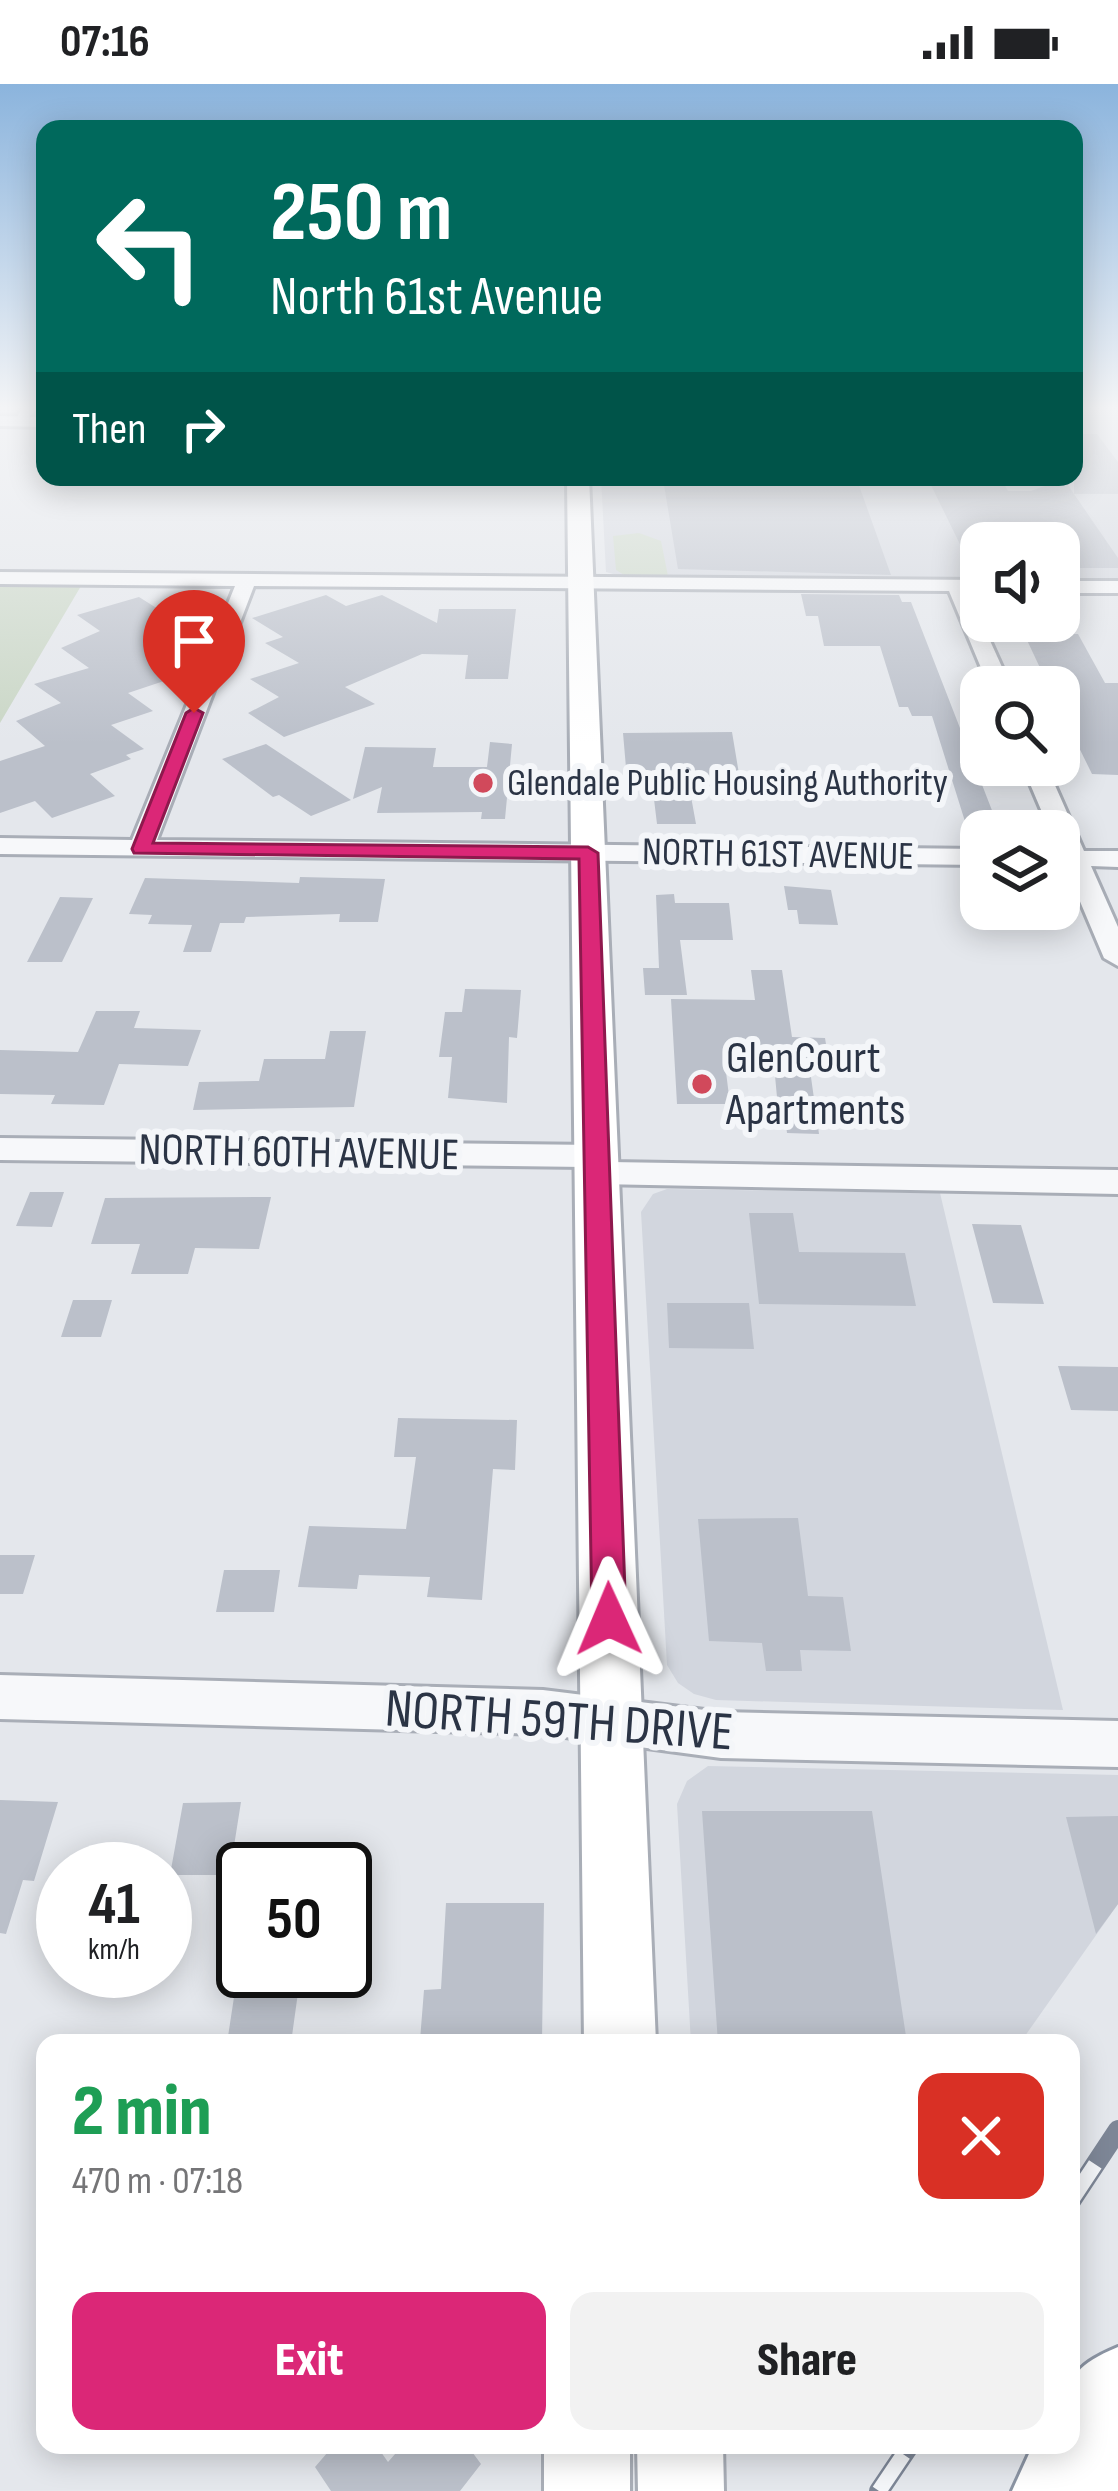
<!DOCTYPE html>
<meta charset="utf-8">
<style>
body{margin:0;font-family:"Sofia Sans Condensed",sans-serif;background:#f2f2f2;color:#202124;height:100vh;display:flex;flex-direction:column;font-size:45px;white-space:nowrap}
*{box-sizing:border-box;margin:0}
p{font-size:39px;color:#757577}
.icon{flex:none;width:66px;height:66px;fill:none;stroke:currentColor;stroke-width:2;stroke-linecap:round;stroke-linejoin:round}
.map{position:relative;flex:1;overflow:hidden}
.details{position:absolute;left:36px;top:1950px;width:1044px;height:420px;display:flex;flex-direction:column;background:#fff;border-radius:24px;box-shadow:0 6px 30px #0003}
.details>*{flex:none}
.top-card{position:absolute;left:36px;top:36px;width:1047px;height:366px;border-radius:24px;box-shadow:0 6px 30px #0003;background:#00695c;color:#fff;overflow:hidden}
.fabs{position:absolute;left:960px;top:438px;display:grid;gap:24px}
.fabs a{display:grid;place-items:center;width:120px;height:120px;border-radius:24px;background:#fff;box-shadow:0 6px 30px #0003;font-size:60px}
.speed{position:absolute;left:36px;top:1758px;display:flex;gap:24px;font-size:60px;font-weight:700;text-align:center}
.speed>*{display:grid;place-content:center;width:156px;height:156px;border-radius:50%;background:#fff;box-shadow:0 6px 30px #0003;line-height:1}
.speed small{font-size:30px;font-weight:400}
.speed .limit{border:6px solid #111;border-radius:18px;background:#fff;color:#111}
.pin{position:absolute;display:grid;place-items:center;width:102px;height:102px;color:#fff;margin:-123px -51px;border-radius:50% 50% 50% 0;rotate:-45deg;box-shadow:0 0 12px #0007}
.pin .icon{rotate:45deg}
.me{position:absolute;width:132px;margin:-66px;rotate:359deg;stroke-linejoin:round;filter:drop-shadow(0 0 9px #0008)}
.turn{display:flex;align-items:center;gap:42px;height:252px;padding:0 36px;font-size:54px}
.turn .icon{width:156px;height:156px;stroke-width:2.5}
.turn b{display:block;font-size:84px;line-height:102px}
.then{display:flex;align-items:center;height:114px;padding:0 36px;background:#0003;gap:24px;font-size:45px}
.round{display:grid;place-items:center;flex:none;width:126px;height:126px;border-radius:24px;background:#f2f2f2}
.overview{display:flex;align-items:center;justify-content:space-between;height:204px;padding:0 36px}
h1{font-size:72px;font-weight:800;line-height:90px;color:#1e9e55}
.button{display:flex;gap:24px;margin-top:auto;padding:24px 36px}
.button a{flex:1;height:138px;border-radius:24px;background:#db2777;color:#fff;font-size:48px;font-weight:800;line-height:138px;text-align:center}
.button a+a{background:#f2f2f2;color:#202124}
.status{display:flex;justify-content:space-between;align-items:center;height:84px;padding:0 60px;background:#fff;direction:ltr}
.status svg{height:33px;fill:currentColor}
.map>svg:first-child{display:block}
.built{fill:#d2d6de}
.green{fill:#c9d6c5}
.building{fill:#bbc0ca}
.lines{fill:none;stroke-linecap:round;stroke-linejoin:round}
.minor-casing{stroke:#a9aeb7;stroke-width:6}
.tertiary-casing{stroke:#a9aeb7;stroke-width:6}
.secondary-casing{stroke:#a9aeb7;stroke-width:6}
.trunk-casing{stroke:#8b94a3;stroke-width:6}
.minor{fill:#f7f8fa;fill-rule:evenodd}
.tertiary{fill:#f7f8fa;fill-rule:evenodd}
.secondary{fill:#fff;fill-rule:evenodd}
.trunk{fill:#fff;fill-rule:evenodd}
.rail-casing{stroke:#7d8696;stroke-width:20}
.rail{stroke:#f4f6f9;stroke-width:15;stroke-dasharray:44;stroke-linecap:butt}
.route{fill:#db2777;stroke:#8e194d;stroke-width:3}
.poi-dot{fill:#d1495b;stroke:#f4f6f9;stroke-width:4.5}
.labels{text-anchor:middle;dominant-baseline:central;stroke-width:12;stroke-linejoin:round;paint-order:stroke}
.far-poi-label{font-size:39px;fill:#2b3445;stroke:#f4f6f9;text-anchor:start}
.far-street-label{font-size:39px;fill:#2b3445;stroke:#f4f6f9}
.poi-label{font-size:45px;fill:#2b3445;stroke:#f4f6f9;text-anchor:start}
.street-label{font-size:45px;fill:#2b3445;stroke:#f4f6f9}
.near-street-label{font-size:54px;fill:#2b3445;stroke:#f4f6f9}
</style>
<div class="status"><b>07:16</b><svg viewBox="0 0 49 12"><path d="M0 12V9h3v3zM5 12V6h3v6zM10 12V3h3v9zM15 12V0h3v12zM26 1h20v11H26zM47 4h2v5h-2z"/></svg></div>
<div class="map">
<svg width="1118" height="2407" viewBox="0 0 1118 2407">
<rect width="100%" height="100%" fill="#e4e7ec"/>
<path class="built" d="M1074,323H1118V496H1059V459H981V495L624,493L606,488L601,393H1074Z
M667,1105L940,1109L1063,1626L716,1616L694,1610L678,1599L667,1581L641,1128L653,1110Z
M708,1682L1118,1691V1820L1020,1959H691L677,1720L687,1697Z"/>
<path class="green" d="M639,449L661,457L668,492H626L616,486L613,452Z
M0,501L81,502L0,639Z"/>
<path class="building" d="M1074,350H1097L1118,378V410H1074L1118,474V484H1059V459H981V491H975L927,393H1000L1008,407H1031L1064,395L1074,410Z
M671,393H856L891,491L678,485L663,395Z
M801,510L899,511L902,518H911L1000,747H968L932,632H912L908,623H899L880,562H824L818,532H806Z
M326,511L346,522L382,511L437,539L439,525H516L508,595H465L468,571L422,570L345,603L375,620L284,653L248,629L279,613L250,595L299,579L265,559L283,553L252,534Z
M139,513L174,535L162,539L185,554L147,566L185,590L128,609L153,627L111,641L144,665L126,671L131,675L90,690L115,712L52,734L35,717L0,729V677L45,662L16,637L61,619L34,600L89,584L61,564L100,547L77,531Z
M1018,537H1044L1051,550H1078L1105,599H1118V691L1092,690L1059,623V603H1049Z
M732,648L742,708L690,707L696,740H657L653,707H628L623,649Z
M490,658L512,660L505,735H481L482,728L377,729L382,703L353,715L365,663L436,664L433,683H487Z
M266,660L351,716L311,732L279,711L273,713L222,675Z
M300,793L385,795L378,838H339L340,830L246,833L244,839H220L211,868H183L192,841L148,840L152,831L129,830L145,794L299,799Z
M784,802L831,806L838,841L799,840L797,826H788Z
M674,810L675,819H729L733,856H680L687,911H645L643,884H659L656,811Z
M60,813L93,814L62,878H27Z
M751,886H782L792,953L825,954L829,979H809L819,1050L787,1049L784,1024H778L774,981L725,980L730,1020H677L671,915L755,916Z
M465,905L521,906L517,954L509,953L507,1019L448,1014L452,973H439L445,928H462Z
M96,927H140L134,944L201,946L188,982L119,980L104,1021L51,1020L55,1011L0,1010V966L78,968Z
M330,947H366L354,1023L193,1026L199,998L259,997L264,975H325Z
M30,1108H64L52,1143L16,1142Z
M271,1113L259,1165L195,1164L188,1190H131L140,1160H91L105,1114Z
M749,1129H793L799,1168L905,1169L916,1222L759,1220Z
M972,1140L1021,1141L1044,1220L993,1219Z
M73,1216H112L101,1253H61Z
M667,1219H749L754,1265L669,1264Z
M1058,1282L1118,1283V1327L1071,1326Z
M398,1334L517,1336L515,1386L493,1385L482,1516L427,1513L430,1493L359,1491L357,1505L298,1503L309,1442L406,1445L416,1373H394Z
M798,1434L808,1512L843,1513L851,1567L800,1566L802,1587H766L762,1559L709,1557L698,1435Z
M0,1471H35L23,1510H0Z
M224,1486H280L274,1528H216Z
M0,1716L58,1718L34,1797L23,1796L6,1850L0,1849Z
M241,1718L234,1762L243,1763V1791H170L183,1719Z
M702,1727H872L907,1959H718Z
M1118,1732V1820L1096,1850L1066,1733Z
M446,1819H544L542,1957L420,1956L424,1906L441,1905Z
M238,1887H301L291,1959H227Z
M334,2361H376L388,2378L403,2361H467L481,2380L460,2407H331L315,2383Z"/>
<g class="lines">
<defs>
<path id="minor" d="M23,323H38L23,340H13Z
M0,488L981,496V508H968L1011,603H989L949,507L254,502L157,756L981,765V781L0,770V754L132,756L235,502L0,500Z
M1059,497H1118V509H1059Z
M1022,681H1046L1084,767H1118V783L1091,782L1118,843V882L1104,874L1065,782H1059V747H1050Z
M0,1054L597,1061L609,1064L613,1072L610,1078L1118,1086V1110L598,1100L586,1097L581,1089L585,1083L0,1076Z
M0,1591L543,1606L721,1628L1118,1637V1683L721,1674L543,1650L0,1635Z"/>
<path id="tertiary" d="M0,332L45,333V343L0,342Z"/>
<path id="secondary" d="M567,393H589L656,1959H584Z
M544,2361H630V2407H544Z
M637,2361H723L724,2407H638Z"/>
<path id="trunk" d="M1118,2263V2407H1012L1033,2361H1071C1071,2303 1058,2288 1118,2263Z"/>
</defs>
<use href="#minor" class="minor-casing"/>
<use href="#tertiary" class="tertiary-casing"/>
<use href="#secondary" class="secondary-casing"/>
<use href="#trunk" class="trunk-casing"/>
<use href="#minor" class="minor"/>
<use href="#tertiary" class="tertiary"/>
<use href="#secondary" class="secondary"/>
<use href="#trunk" class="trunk"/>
<defs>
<path id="rail" d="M1071,2117L1118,2046
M879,2407L910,2361"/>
</defs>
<use href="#rail" class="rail-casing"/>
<use href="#rail" class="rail"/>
</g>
<linearGradient id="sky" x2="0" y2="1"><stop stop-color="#8bb4dd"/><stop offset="0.49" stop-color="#f3f4f6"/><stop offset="1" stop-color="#f3f4f6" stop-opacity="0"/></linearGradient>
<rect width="1118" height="660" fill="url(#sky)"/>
<path class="route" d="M194,624L203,629L153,759L588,763L598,769L626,1535L621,1545L609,1550L597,1545L592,1535L579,775L134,769L132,765L186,629Z"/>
<g class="poi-dot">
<circle cx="483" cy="699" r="12"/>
<circle cx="702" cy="1000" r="12"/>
</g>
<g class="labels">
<g class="far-poi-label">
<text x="507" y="699">Glendale Public Housing Authority</text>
</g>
<g class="far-street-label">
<text transform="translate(778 771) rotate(1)">NORTH 61ST AVENUE</text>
</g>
<g class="poi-label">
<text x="726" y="974">GlenCourt<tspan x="726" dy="52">Apartments</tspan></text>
</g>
<g class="street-label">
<text transform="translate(299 1069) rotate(1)">NORTH 60TH AVENUE</text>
</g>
<g class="near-street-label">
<text transform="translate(559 1637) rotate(4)">NORTH 59TH DRIVE</text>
</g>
</g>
</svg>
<div class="fabs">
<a><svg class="icon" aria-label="sound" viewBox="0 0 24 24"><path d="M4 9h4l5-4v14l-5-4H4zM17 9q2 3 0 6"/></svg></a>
<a><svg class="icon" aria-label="search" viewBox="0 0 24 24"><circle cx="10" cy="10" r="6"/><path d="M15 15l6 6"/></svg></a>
<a><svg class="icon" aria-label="layers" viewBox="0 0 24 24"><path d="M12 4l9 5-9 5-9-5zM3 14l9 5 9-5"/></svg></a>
</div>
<div class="speed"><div>41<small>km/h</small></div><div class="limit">50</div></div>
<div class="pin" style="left:194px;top:629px;background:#d93025"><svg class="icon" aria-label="arrive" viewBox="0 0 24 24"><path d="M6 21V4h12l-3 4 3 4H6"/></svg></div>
<svg class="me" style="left:609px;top:1535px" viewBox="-20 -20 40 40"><path d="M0-17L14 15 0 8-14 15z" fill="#db2777" stroke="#fff" stroke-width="4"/></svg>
<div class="top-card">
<div class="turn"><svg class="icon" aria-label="left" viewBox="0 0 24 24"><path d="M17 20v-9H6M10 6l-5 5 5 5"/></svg><div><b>250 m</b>North 61st Avenue</div></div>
<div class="then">Then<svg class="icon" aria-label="right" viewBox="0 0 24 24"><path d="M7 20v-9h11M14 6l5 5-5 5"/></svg></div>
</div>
<section class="details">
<div class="overview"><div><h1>2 min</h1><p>470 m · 07:18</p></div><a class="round" style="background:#d93025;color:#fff"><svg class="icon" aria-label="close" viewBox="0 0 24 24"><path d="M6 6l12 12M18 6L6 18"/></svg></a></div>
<div class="button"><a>Exit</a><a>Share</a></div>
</section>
</div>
